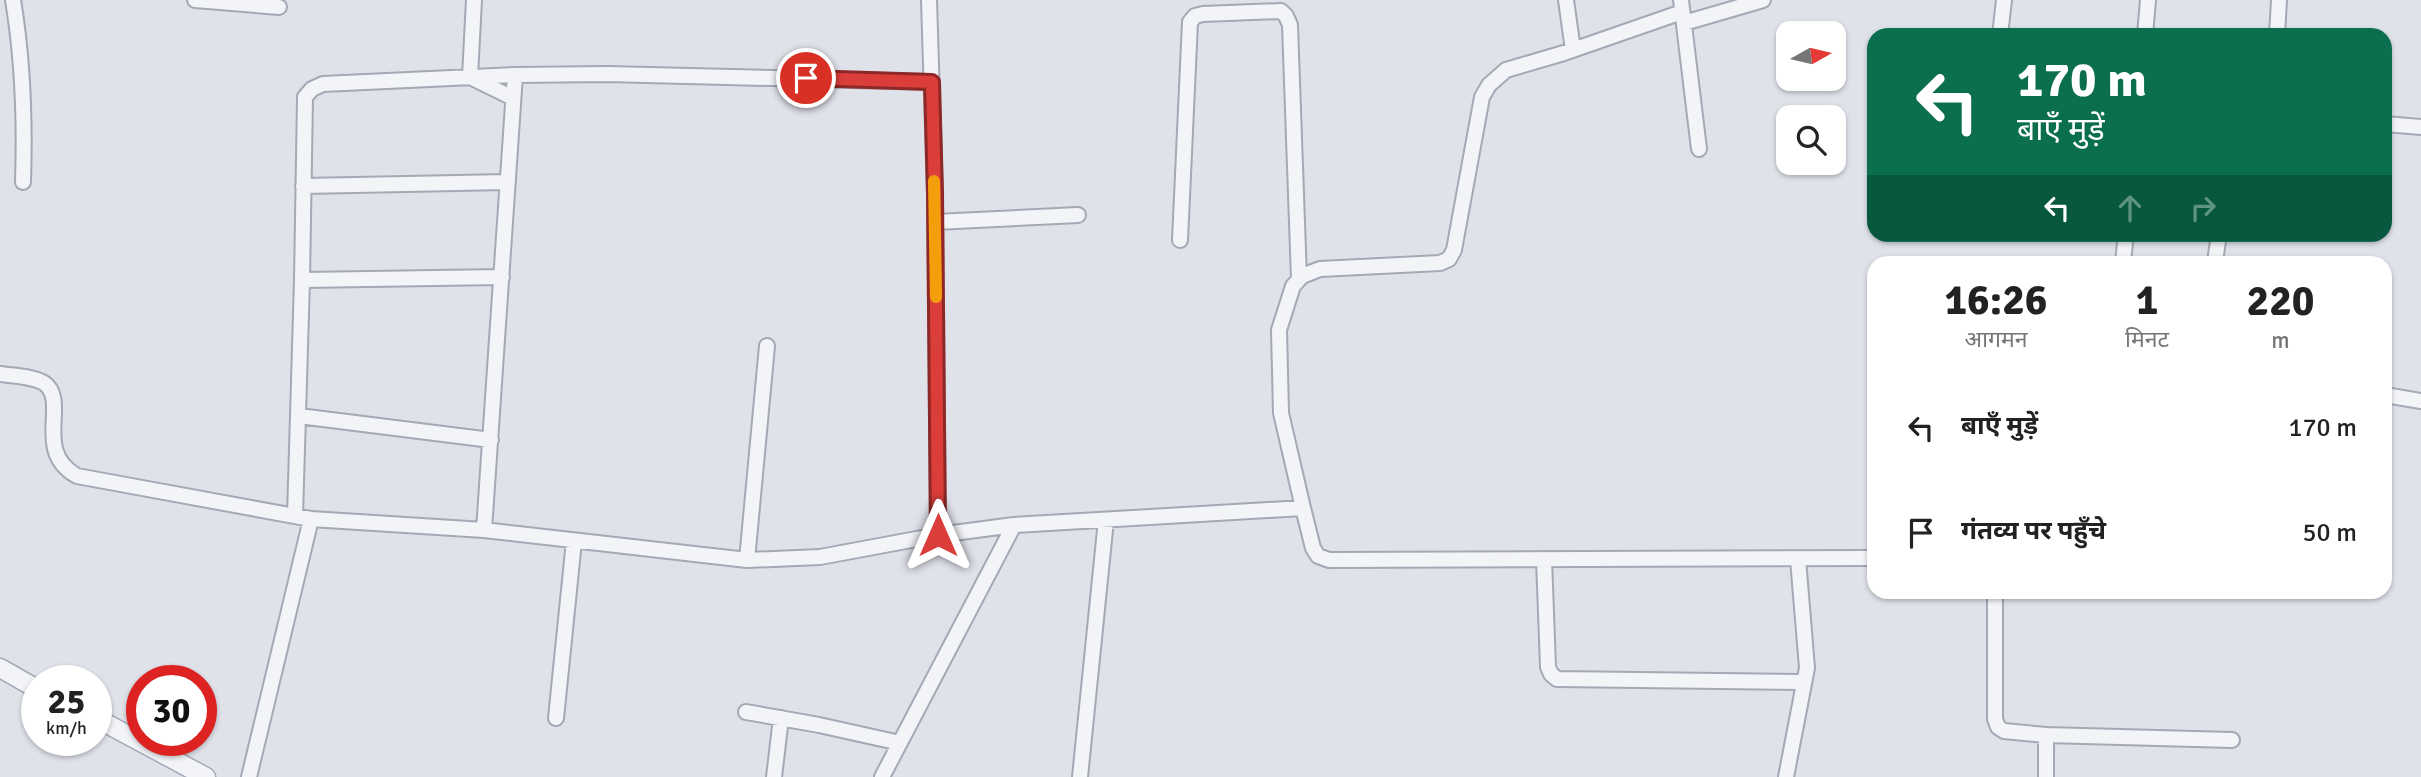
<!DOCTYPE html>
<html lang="hi">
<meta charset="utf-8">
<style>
body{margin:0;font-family:Signika,"Noto Sans Devanagari",sans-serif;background:#f2f2f2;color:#222;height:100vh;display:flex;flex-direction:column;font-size:26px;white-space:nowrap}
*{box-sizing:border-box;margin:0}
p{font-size:23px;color:#767676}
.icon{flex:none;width:38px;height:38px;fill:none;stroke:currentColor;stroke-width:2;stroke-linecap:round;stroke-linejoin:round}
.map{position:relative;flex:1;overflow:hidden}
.side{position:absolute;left:1867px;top:256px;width:525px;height:343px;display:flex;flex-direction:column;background:#fff;border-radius:21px;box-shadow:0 2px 5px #0004}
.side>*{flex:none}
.banner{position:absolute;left:1867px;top:28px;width:525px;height:214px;border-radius:21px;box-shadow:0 2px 5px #0004;background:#0b6e4f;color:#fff;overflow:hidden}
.needle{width:46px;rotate:82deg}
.controls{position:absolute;left:1776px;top:21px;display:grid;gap:14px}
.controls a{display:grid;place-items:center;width:70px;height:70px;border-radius:14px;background:#fff;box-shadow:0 2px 5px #0004;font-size:35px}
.speed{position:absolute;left:21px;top:665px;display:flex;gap:14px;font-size:35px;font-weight:700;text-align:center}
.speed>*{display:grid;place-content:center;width:91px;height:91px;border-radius:50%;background:#fff;box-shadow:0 2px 5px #0004;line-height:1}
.speed small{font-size:18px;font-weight:400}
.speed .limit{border:10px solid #d22;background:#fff;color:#111}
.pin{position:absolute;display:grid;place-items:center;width:60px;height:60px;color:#fff;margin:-30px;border:4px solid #fff;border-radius:50%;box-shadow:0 2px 7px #0007}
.me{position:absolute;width:77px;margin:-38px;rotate:0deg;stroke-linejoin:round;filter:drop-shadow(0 0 5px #0008)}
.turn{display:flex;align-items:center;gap:24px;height:147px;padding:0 35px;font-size:32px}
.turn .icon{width:91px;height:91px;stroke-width:2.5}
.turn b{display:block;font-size:49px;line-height:60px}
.lanes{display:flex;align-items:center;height:66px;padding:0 35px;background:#0003;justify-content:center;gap:35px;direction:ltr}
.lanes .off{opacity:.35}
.eta{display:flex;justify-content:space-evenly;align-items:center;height:119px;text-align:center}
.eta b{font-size:42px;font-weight:700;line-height:49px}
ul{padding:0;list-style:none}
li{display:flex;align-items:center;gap:21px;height:105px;padding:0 35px}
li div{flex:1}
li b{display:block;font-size:26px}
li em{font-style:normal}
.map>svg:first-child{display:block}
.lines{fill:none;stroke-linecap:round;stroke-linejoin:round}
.minor-casing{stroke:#a5a8b5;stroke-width:18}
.tertiary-casing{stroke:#a5a8b5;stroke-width:21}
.minor{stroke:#f3f4f8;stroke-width:14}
.tertiary{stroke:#f3f4f8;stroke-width:18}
.route-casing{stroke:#8e2826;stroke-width:18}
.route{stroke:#db3e3a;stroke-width:12}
.slow{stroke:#f59e0b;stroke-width:12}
</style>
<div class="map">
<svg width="2421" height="777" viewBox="0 0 2421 777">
<rect width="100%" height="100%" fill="#e0e2ea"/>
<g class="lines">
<defs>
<path id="minor" d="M13,0C23,60 25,121 23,182
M195,0L279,7
M474,0L470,77L513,98
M929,0L935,194L938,535
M1566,0L1573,50
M1681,0L1699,149
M1684,23L1763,0
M2000,35L2004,0
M2145,35L2148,0
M2277,35L2279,0
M2385,124L2421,127
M303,186L508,182
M935,222L1078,215
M1180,240L1190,22L1195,16L1203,14L1281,11L1286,16L1290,25L1299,279
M2123,262L2126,234
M2215,262L2219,234
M302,280L502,277
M0,374C13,376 32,376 44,383C70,401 32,451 77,476L311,519L484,530L747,560L820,557L938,535L1014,525
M2385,395L2421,401
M299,416L491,440
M1303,508L1313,548L1318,556L1329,560L1874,558
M295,516L302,280L305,97L312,89L323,84L515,75L607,74L931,82
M484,530L515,75
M1544,559L1548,667L1551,674L1557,679L1804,682
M747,560L767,346
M1995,592V719L1998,727L2004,731L2046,735V777
M746,712L819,725L900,743
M556,718L574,541
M2046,735L2232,740
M249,777L311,519
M774,777L781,718
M882,777L1014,525L1303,508L1281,413L1279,330L1293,286L1302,276L1320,269L1440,263L1449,259L1454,250L1482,97L1489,85L1506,70L1564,53L1682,12
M1080,777L1106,520
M1786,777L1807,668L1798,559"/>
<path id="tertiary" d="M0,668L37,689
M96,718L206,777"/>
</defs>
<use href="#minor" class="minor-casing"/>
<use href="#tertiary" class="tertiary-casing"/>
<use href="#minor" class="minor"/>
<use href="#tertiary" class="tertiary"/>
</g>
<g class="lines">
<defs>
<path id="route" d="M806,78L932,82L935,194L938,535"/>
</defs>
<use href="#route" class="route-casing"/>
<use href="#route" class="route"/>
<path class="slow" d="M934,181L936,297"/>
</g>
</svg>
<div class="controls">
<a><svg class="needle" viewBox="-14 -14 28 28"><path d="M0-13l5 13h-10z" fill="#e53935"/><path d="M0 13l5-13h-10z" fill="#767676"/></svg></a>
<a><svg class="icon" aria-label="search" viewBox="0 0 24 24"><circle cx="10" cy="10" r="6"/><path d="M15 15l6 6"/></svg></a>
</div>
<div class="speed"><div>25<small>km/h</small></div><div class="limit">30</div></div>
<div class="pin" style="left:806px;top:78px;background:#d93025"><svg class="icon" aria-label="arrive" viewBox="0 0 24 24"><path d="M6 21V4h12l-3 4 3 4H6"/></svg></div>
<svg class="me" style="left:938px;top:535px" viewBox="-20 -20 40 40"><path d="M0-17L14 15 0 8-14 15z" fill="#db3e3a" stroke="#fff" stroke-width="4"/></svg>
<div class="banner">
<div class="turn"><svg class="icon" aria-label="left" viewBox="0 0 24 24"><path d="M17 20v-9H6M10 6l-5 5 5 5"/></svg><div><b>170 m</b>बाएँ मुड़ें</div></div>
<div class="lanes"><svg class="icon" aria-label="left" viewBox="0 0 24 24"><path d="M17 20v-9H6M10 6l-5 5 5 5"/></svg><svg class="icon off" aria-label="ahead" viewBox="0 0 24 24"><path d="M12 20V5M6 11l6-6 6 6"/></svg><svg class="icon off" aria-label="right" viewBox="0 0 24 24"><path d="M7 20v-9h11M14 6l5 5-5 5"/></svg></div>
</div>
<section class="side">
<div class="eta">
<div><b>16:26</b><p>आगमन</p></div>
<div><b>1</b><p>मिनट</p></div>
<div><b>220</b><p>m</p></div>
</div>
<ul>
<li><svg class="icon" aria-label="left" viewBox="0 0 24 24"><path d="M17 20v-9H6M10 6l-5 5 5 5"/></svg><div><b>बाएँ मुड़ें</b></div><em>170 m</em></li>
<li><svg class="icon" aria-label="arrive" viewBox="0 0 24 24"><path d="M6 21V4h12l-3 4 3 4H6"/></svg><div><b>गंतव्य पर पहुँचे</b></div><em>50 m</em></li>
</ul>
</section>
</div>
